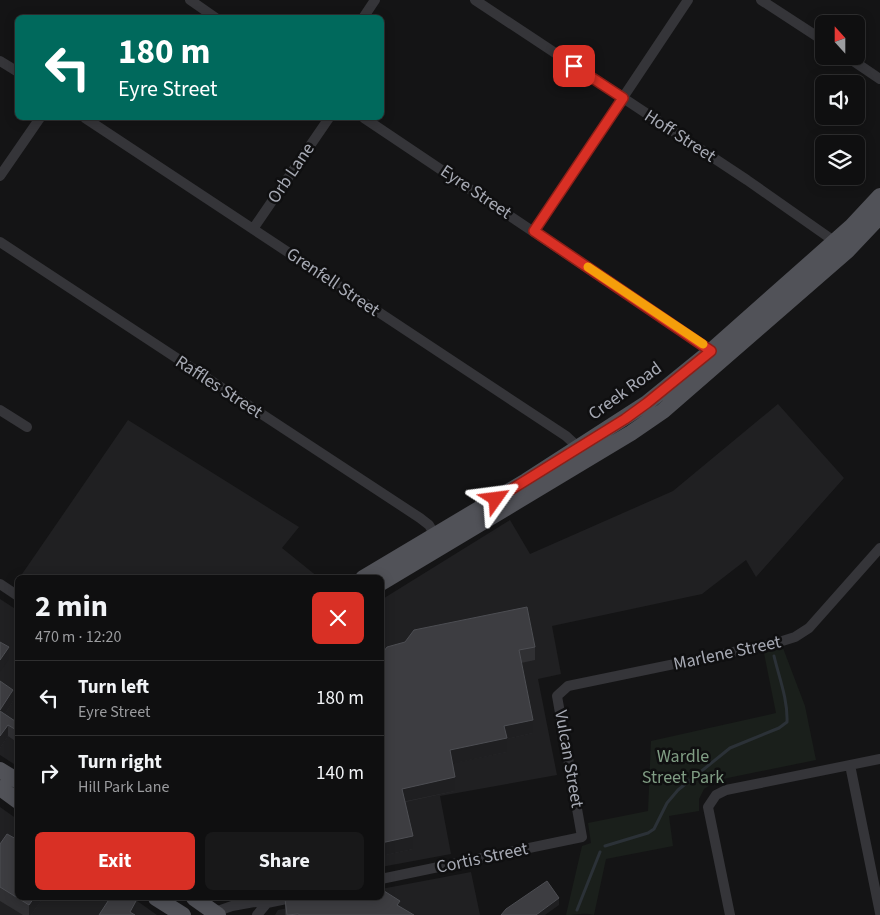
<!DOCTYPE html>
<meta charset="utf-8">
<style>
body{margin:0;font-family:"Source Sans 3",sans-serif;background:#181819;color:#f1f3f6;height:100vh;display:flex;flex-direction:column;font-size:19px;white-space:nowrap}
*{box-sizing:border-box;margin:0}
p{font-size:16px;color:#9b9c9f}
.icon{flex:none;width:28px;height:28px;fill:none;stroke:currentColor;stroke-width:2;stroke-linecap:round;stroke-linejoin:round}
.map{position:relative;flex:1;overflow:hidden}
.side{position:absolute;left:15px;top:575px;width:369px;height:325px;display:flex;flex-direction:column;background:#0f0f10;border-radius:8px;box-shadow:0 2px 12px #0003,0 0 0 1px #2f2f30}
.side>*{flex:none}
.hud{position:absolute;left:15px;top:15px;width:369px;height:105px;border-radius:8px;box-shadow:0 2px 12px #0003,0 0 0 1px #2f2f30;background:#00695c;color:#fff;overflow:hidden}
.needle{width:32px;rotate:339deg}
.buttons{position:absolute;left:815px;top:15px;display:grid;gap:10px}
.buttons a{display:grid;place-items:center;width:50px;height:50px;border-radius:8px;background:#0f0f10;box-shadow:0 2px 12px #0003,0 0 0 1px #2f2f30;font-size:25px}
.pin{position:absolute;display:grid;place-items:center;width:42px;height:42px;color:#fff;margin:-21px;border-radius:10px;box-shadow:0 2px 8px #0006}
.me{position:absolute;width:55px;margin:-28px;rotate:59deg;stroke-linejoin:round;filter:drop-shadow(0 0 4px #0008)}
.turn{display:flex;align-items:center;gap:18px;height:105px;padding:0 20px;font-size:22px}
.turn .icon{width:65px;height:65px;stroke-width:2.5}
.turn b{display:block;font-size:35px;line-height:42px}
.round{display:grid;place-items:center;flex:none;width:52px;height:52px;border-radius:8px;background:#181819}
.overview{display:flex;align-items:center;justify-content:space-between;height:85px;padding:0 20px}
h1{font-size:30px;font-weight:700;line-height:38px}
.action{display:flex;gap:10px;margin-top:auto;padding:10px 20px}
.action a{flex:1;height:58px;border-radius:8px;background:#d93025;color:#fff;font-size:20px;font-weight:700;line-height:58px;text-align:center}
.action a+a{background:#181819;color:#f1f3f6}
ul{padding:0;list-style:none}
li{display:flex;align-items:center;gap:15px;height:75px;padding:0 20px;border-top:1px solid #2f2f30}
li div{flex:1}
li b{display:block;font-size:19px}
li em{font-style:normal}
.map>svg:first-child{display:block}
.built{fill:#202022}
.green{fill:#1a1f1b}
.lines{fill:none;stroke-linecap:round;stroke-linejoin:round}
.stream{stroke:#2b3137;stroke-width:3}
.street{stroke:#353539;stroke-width:10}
.primary{stroke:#515258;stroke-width:16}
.wall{fill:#303033}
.shaded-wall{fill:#1f1f21}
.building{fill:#3d3d41;stroke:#4d4e53}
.route-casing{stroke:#8d1f18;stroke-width:12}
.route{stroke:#d93025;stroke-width:9}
.slow{stroke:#f59e0b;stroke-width:9}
.labels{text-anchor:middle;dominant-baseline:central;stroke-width:5;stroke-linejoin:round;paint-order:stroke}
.street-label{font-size:18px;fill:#a7aab4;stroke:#0f0f10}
.park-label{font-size:18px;fill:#809d84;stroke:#0f0f10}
</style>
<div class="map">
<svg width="880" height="915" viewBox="0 0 880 915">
<rect width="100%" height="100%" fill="#141415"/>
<path class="built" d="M778,404L844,478L756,577L746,560L702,594L552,626L561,674L538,679L557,775L440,796L451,854L381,867V600L510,520L530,554L673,491Z
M128,420L299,527L282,548L318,577H20Z
M0,599L17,610V766L0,755Z
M0,807L17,819L18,898H133L157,915H0Z
M471,872L480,915H275L278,910L341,898H381V889Z"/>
<path class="green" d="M783,648L805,706L816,760L718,780L704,789L699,799V811L669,816L673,846L606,859L594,915C584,912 576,915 566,915L582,846L591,843L588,823L648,811L651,741L776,713L764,653Z"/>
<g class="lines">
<path class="stream" d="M605,846L648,833L654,829L667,803L678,790L730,748L779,728L787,722C788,700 779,677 774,656
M577,910L600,852"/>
<path class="street" d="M190,0L216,18
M475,0L747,180L834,241
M761,0L824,41
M363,18L375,0
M846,56L880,79
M0,61L18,72
M85,118L566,436L579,448
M364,118L711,351
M0,176L40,118
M253,229L329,118
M534,231L688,0
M0,242L420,518L429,525L435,535
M0,410L27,427
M0,584L18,596
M850,765L880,913
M381,879L582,837L557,696L568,686L776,643L795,637L809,628L880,548
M215,912L232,906L254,902L267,903L291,898
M257,915L267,903
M730,915L708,807L716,795L726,790L880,759"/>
<path class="primary" d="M363,578L526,481L647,403L711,351L852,226L880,196
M381,583L631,433L663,411L847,251L880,216
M0,770L18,781
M0,788L18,801
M156,898L183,915
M194,898L218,915"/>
</g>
<path class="wall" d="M535,647V660L521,663L533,733L507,739V752L453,763L455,791L405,802L413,849L381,856V655Z
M0,681L13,701L5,714L15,721L18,718V743L8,736L0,748Z
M0,844L43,898L31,915H23L0,901Z
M285,899L400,907L414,915H285Z"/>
<path class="shaded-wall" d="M9,647V659L0,672V660Z
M13,690V701L0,722V710Z
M533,720V733L507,739V752L450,764V750L504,726Z
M8,725V736L0,748V736Z
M455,777V791L402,802V789Z
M413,836V849L381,856V843Z
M34,898H43L31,915H29V905Z
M559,898V905L545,915H536Z
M136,901V912L134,915L130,912Z"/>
<path class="building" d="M527,607L535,647L519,650L533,720L504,726L507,738L450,750L455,777L402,789L413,836L381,843V655L387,647L405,642L414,630Z
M0,642L9,647L0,660Z
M0,681L13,690L0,710Z
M0,711L15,721L18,718V731L8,725L0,736Z
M7,834L18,840V898H34L29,905L0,887V844Z
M547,881L559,898L536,915H501L506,909Z
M381,889L400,901L397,905L414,915H300L298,914L287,915L285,899L295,898H381Z
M110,898H130L136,901L130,912L135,915H99Z"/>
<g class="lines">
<defs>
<path id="route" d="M496,499L625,419L647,403L711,351L534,231L623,98L574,66"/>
</defs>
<use href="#route" class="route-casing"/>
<use href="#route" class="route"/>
<path class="slow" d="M588,267L703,344"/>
</g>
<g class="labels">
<g class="street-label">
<text transform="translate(680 136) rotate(33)">Hoff Street</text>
<text transform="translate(291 173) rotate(-56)">Orb Lane</text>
<text transform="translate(476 192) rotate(34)">Eyre Street</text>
<text transform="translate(333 282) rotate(34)">Grenfell Street</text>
<text transform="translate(219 387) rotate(33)">Raffles Street</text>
<text transform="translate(625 391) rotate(-36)">Creek Road</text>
<text transform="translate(727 653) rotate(-12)">Marlene Street</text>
<text transform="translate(569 759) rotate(80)">Vulcan Street</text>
<text transform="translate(482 858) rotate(-12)">Cortis Street</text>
</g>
<g class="park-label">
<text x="683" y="756">Wardle<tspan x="683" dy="21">Street Park</tspan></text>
</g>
</g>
</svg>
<div class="buttons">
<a><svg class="needle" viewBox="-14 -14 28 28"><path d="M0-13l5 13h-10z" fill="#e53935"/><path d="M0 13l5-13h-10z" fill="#9b9c9f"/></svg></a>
<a><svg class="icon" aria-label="sound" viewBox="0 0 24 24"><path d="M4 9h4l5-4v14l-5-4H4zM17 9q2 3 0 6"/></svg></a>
<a><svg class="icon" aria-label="layers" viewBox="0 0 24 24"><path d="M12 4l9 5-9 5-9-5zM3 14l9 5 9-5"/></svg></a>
</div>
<div class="pin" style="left:574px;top:66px;background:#d93025"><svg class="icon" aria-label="arrive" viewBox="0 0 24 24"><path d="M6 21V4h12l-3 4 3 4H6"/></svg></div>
<svg class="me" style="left:496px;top:499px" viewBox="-20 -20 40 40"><path d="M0-17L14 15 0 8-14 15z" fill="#d93025" stroke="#fff" stroke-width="4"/></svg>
<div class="hud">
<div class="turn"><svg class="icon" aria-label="left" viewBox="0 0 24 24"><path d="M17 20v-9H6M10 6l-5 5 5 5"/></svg><div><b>180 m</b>Eyre Street</div></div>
</div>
<section class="side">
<div class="overview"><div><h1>2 min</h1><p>470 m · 12:20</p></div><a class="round" style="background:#d93025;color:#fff"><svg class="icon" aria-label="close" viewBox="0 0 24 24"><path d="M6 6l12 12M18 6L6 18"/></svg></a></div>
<ul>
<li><svg class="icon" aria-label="left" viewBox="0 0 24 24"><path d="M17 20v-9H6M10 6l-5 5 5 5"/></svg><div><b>Turn left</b><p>Eyre Street</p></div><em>180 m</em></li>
<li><svg class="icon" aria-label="right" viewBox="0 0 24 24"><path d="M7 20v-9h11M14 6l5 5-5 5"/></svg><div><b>Turn right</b><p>Hill Park Lane</p></div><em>140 m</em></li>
</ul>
<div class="action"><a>Exit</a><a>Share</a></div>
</section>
</div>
